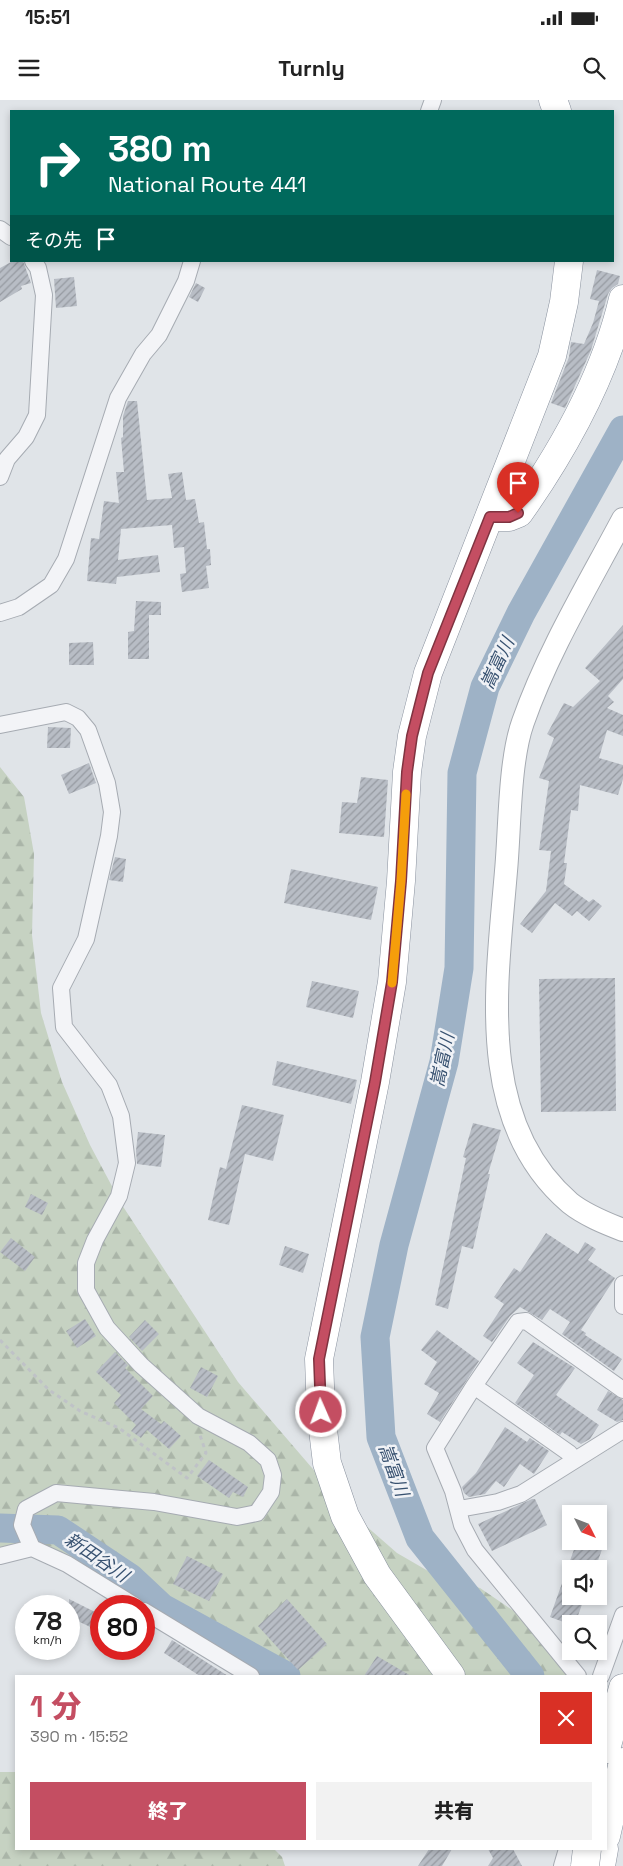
<!DOCTYPE html>
<html lang="ja">
<meta charset="utf-8">
<style>
body{margin:0;font-family:"Space Grotesk","Noto Sans JP",sans-serif;background:#f2f2f2;color:#222;height:100vh;display:flex;flex-direction:column;font-size:19px;white-space:nowrap}
*{box-sizing:border-box;margin:0}
p{font-size:16px;color:#767676}
.icon{flex:none;width:28px;height:28px;fill:none;stroke:currentColor;stroke-width:2;stroke-linecap:round;stroke-linejoin:round}
.map{position:relative;flex:1;overflow:hidden}
.sheet{position:absolute;left:15px;top:1575px;width:592px;height:175px;display:flex;flex-direction:column;background:#fff;border-radius:0px;box-shadow:0 2px 8px #0003}
.sheet>*{flex:none}
.top-card{position:absolute;left:10px;top:10px;width:604px;height:152px;border-radius:0px;box-shadow:0 2px 8px #0003;background:#00695c;color:#fff;overflow:hidden}
.needle{width:32px;rotate:132deg}
.controls{position:absolute;left:562px;top:1405px;display:grid;gap:10px}
.controls a{display:grid;place-items:center;width:45px;height:45px;border-radius:0px;background:#fff;box-shadow:0 2px 8px #0003;font-size:25px}
.speed{position:absolute;left:15px;top:1495px;display:flex;gap:10px;font-size:25px;font-weight:700;text-align:center}
.speed>*{display:grid;place-content:center;width:65px;height:65px;border-radius:50%;background:#fff;box-shadow:0 2px 8px #0003;line-height:1}
.speed small{font-size:12px;font-weight:400}
.speed .limit{border:8px solid #d22;background:#fff;color:#111}
.pin{position:absolute;display:grid;place-items:center;width:42px;height:42px;color:#fff;margin:-51px -21px;border-radius:50% 50% 50% 0;rotate:-45deg;box-shadow:0 0 5px #0007}
.pin .icon{rotate:45deg}
.me{position:absolute;width:55px;margin:-28px;rotate:358deg;stroke-linejoin:round;filter:drop-shadow(0 0 4px #0008)}
.turn{display:flex;align-items:center;gap:18px;height:105px;padding:0 15px;font-size:22px}
.turn .icon{width:65px;height:65px;stroke-width:2.5}
.turn b{display:block;font-size:35px;line-height:42px}
.then{display:flex;align-items:center;height:48px;padding:0 15px;background:#0003;gap:10px;font-size:19px}
.round{display:grid;place-items:center;flex:none;width:52px;height:52px;border-radius:0px;background:#f2f2f2}
.summary{display:flex;align-items:center;justify-content:space-between;height:85px;padding:0 15px}
h1{font-size:30px;font-weight:800;line-height:38px;color:#c44e62}
.cta{display:flex;gap:10px;margin-top:auto;padding:10px 15px}
.cta a{flex:1;height:58px;border-radius:0px;background:#c44e62;color:#fff;font-size:20px;font-weight:800;line-height:58px;text-align:center}
.cta a+a{background:#f2f2f2;color:#222}
.status{display:flex;justify-content:space-between;align-items:center;height:35px;padding:0 25px;background:#fff;direction:ltr}
.status svg{height:14px;fill:currentColor}
header{display:flex;justify-content:space-between;align-items:center;height:65px;padding:0 15px;background:#fff;font-size:22px;font-weight:800}
.map>svg:first-child{display:block}
.forest{fill:url(#forest-firs)}
.lines{fill:none;stroke-linecap:round;stroke-linejoin:round}
.river{stroke:#9eb2c6;stroke-width:29}
.building{fill:url(#building-hatch)}
.street-casing{stroke:#a6abb2;stroke-width:18}
.secondary-casing{stroke:#a6abb2;stroke-width:24}
.highway-casing{stroke:#89919e;stroke-width:29}
.path{stroke:#bfc2c7;stroke-width:3;stroke-dasharray:4 4;stroke-linecap:butt}
.street{stroke:#f3f4f7;stroke-width:16}
.secondary{stroke:#fff;stroke-width:22}
.highway{stroke:#fff;stroke-width:28}
.highway-bridge-casing{stroke:#89919e;stroke-width:29;stroke-linecap:butt}
.highway-bridge{stroke:#fff;stroke-width:28}
.route-casing{stroke:#7f3340;stroke-width:12}
.route{stroke:#c44e62;stroke-width:9}
.slow{stroke:#f59e0b;stroke-width:9}
.labels{text-anchor:middle;dominant-baseline:central;stroke-width:5;stroke-linejoin:round;paint-order:stroke}
.water-label{font-size:18px;font-style:italic;fill:#375170;stroke:#f0f2f6}
</style>
<div class="status"><b>15:51</b><svg viewBox="0 0 49 12"><path d="M0 12V9h3v3zM5 12V6h3v6zM10 12V3h3v9zM15 12V0h3v12zM26 1h20v11H26zM47 4h2v5h-2z"/></svg></div>
<header><svg class="icon" aria-label="menu" viewBox="0 0 24 24"><path d="M4 6h16M4 12h16M4 18h16"/></svg>Turnly<svg class="icon" aria-label="search" viewBox="0 0 24 24"><circle cx="10" cy="10" r="6"/><path d="M15 15l6 6"/></svg></header>
<div class="map">
<svg width="623" height="1766" viewBox="0 0 623 1766">
<defs>
<pattern id="forest-firs" width="22" height="20" patternUnits="userSpaceOnUse" patternTransform="scale(1.25)"><rect width="22" height="20" fill="#c6d2c2"/><path d="M5 1l3.5 6h-7zM16 11l3.5 6h-7z" fill="#aab5a8"/></pattern>
<pattern id="building-hatch" width="6" height="6" patternUnits="userSpaceOnUse" patternTransform="scale(1.25)"><rect width="6" height="6" fill="#b8bdc5"/><path d="M-1 1l2-2M0 6l6-6M5 7l2-2" fill="none" stroke="#969aa1"/></pattern>
</defs>
<rect width="100%" height="100%" fill="#e0e4e8"/>
<path class="forest" d="M0,667L24,697L34,754L32,835L41,913L62,982L90,1045L122,1105L238,1282L349,1411L397,1453L435,1475L480,1488L521,1516L568,1576H254L141,1498L79,1461L39,1447H0Z
M16,1672V1749H274L282,1757L285,1766H0V1672Z"/>
<g class="lines">
<path class="river" d="M0,1428L58,1430L130,1478L162,1508L286,1576
M530,1576L420,1438L381,1337L375,1237L394,1145L444,962L459,868L462,673L485,587L521,513L623,330"/>
</g>
<path class="building" d="M13,161H23L31,183L21,186L22,189L0,202V168Z
M597,170L620,176L618,184L612,188L608,194L591,250L565,308L551,303L569,257L571,242L584,244L593,223L599,201L590,199Z
M74,177L77,206L56,208L54,179Z
M196,183L205,188L198,202L189,197Z
M128,301H137L147,400L172,398L168,374L182,372L186,400L195,399L199,423L204,422L207,449H210L211,465L206,466L209,488L182,492L180,474L186,473L184,447L174,448L172,425L121,429L118,460L158,455L160,472L117,477L116,484L87,481L91,438L99,439L104,401L119,403L116,372H124L121,338L123,337V316Z
M136,501L161,502V515H149V559H128V532L134,531Z
M623,525V579L608,596L614,602L607,608L623,615V636L607,630L599,658L623,665V679L618,695L580,685L578,711L571,710L564,763H567L564,784L589,802L593,799L602,806L589,821L577,811L572,816L555,803L532,833L520,824L546,791L551,751L539,750L549,681L539,678L554,638L547,634L564,603L573,607L600,581L585,568Z
M93,542L94,565H69V543Z
M48,627L71,628L70,648H47Z
M89,663L96,683L69,694L61,675Z
M361,677L388,680L384,737L339,733L342,702L357,703Z
M115,757L126,759L123,782L109,780Z
M291,769L378,787L371,820L284,803Z
M615,878L616,1011L541,1012L539,879Z
M312,881L359,891L353,918L306,907Z
M277,961L357,980L351,1004L272,985Z
M242,1005L284,1015L273,1061L245,1054L229,1125L208,1120L220,1067L226,1069Z
M473,1023L501,1030L488,1074H490L473,1149L462,1146L448,1209L435,1205L466,1058L463,1057Z
M138,1032L165,1035L161,1067L137,1064L136,1051Z
M31,1094L48,1103L42,1115L25,1107Z
M546,1133L578,1154L585,1142L596,1149L588,1160L615,1178L581,1230L586,1233L585,1235L622,1259L614,1271L562,1234L570,1222L550,1209L542,1220L520,1207L510,1216L492,1242L483,1236L504,1204L494,1197L514,1168L520,1172Z
M11,1138L35,1157L25,1171L0,1152Z
M285,1146L309,1154L303,1173L279,1165Z
M85,1219L96,1236L77,1248L66,1231Z
M145,1220L159,1234L142,1251L129,1237Z
M437,1230L479,1261L440,1322L427,1314L439,1293L424,1284L437,1262L421,1250Z
M533,1242L575,1268L556,1295L599,1325L590,1339L581,1344L562,1332L560,1335L515,1303L534,1275L517,1263Z
M115,1252L128,1265L125,1268L153,1296L141,1309L161,1324L164,1321L181,1336L169,1349L147,1330L141,1338L131,1331L136,1325L114,1303L121,1295L96,1272Z
M201,1267L218,1276L207,1297L190,1288Z
M608,1291L623,1300V1320L617,1322L597,1310Z
M505,1327L527,1342L530,1338L549,1351L534,1374L520,1364L504,1387L496,1381L485,1394L469,1397L464,1393L462,1387L476,1373Z
M209,1360L248,1387L243,1397L233,1392L229,1398L197,1376Z
M532,1399H535L547,1425L492,1451L478,1424Z
M577,1441H605L595,1469H571V1496H585L575,1524H569L550,1517Z
M187,1456L223,1474L209,1501L173,1484Z
M69,1499L101,1515V1532L69,1517Z
M287,1499L327,1544L298,1570L258,1526Z
M172,1540L228,1576H200L164,1553Z
M377,1556L411,1576H364Z
M429,1749H452L442,1766H418Z
M488,1749H513L522,1766H488L493,1758Z"/>
<g class="lines">
<defs>
<path id="street" d="M429,11L433,0
M0,129L11,137
M0,377L7,359L26,337L37,315L44,195L38,168L33,161
M0,513L19,507L51,485L66,459L118,298L143,254L159,235L186,181L192,161
M0,625L66,612L78,618L88,630L107,683L112,712L109,736L86,839L61,888L64,927L109,985L121,1016L127,1063L119,1096L95,1140L86,1163V1190L107,1228L141,1265L198,1316L249,1343L268,1360L273,1375L271,1392L257,1413L237,1417L154,1402L56,1393L26,1409L22,1425L32,1448
M623,1184V1206
M474,1286L435,1348L453,1391L462,1425L475,1450L578,1576
M575,1360L569,1353L474,1286L518,1222L526,1221L623,1290
M459,1409L498,1402L521,1394L623,1330
M0,1456L32,1448L67,1464L135,1506
M144,1511L251,1576
M601,1576L623,1515
M562,1766L567,1749"/>
<path id="secondary" d="M623,419C588,485 548,551 523,622C509,661 510,728 506,771C497,882 474,1021 570,1103C585,1115 605,1123 623,1130"/>
<path id="highway" d="M553,0L557,11
M491,417H509L519,413C564,349 605,276 623,199
M451,1576L377,1475L345,1416L327,1363L321,1313L319,1259L375,982L392,882L401,781L407,672L412,636L428,573L552,256L564,202L569,161
M606,1649L623,1588
M606,1736L623,1662
M601,1766L604,1749"/>
</defs>
<use href="#street" class="street-casing"/>
<use href="#secondary" class="secondary-casing"/>
<use href="#highway" class="highway-casing"/>
<path class="path" d="M0,1240L49,1290L80,1311L119,1328L187,1378L206,1353L200,1335"/>
<use href="#street" class="street"/>
<use href="#secondary" class="secondary"/>
<use href="#highway" class="highway"/>
<defs>
<path id="highway-bridge" d="M585,1766L587,1749"/>
</defs>
<use href="#highway-bridge" class="highway-bridge-casing"/>
<use href="#highway-bridge" class="highway-bridge"/>
</g>
<g class="lines">
<defs>
<path id="route" d="M321,1312L319,1259L375,982L392,882L401,781L407,672L412,636L428,573L490,417H509L518,413"/>
</defs>
<use href="#route" class="route-casing"/>
<use href="#route" class="route"/>
<path class="slow" d="M392,883L401,781L406,694"/>
</g>
<g class="labels">
<g class="water-label">
<text transform="translate(497 563) rotate(-65)">嵩富川</text>
<text transform="translate(442 960) rotate(-78)">嵩富川</text>
<text transform="translate(394 1370) rotate(70)">嵩富川</text>
<text transform="translate(97 1457) rotate(34)">新田谷川</text>
</g>
</g>
</svg>
<div class="controls">
<a><svg class="needle" viewBox="-14 -14 28 28"><path d="M0-13l5 13h-10z" fill="#e53935"/><path d="M0 13l5-13h-10z" fill="#767676"/></svg></a>
<a><svg class="icon" aria-label="sound" viewBox="0 0 24 24"><path d="M4 9h4l5-4v14l-5-4H4zM17 9q2 3 0 6"/></svg></a>
<a><svg class="icon" aria-label="search" viewBox="0 0 24 24"><circle cx="10" cy="10" r="6"/><path d="M15 15l6 6"/></svg></a>
</div>
<div class="speed"><div>78<small>km/h</small></div><div class="limit">80</div></div>
<div class="pin" style="left:518px;top:413px;background:#d93025"><svg class="icon" aria-label="arrive" viewBox="0 0 24 24"><path d="M6 21V4h12l-3 4 3 4H6"/></svg></div>
<svg class="me" style="left:321px;top:1312px" viewBox="-20 -20 40 40"><circle r="17" fill="#c44e62" stroke="#fff" stroke-width="3"/><path d="M0-11L8 9 0 5-8 9z" fill="#fff"/></svg>
<div class="top-card">
<div class="turn"><svg class="icon" aria-label="right" viewBox="0 0 24 24"><path d="M7 20v-9h11M14 6l5 5-5 5"/></svg><div><b>380 m</b>National Route 441</div></div>
<div class="then">その先<svg class="icon" aria-label="arrive" viewBox="0 0 24 24"><path d="M6 21V4h12l-3 4 3 4H6"/></svg></div>
</div>
<section class="sheet">
<div class="summary"><div><h1>1 分</h1><p>390 m · 15:52</p></div><a class="round" style="background:#d93025;color:#fff"><svg class="icon" aria-label="close" viewBox="0 0 24 24"><path d="M6 6l12 12M18 6L6 18"/></svg></a></div>
<div class="cta"><a>終了</a><a>共有</a></div>
</section>
</div>
